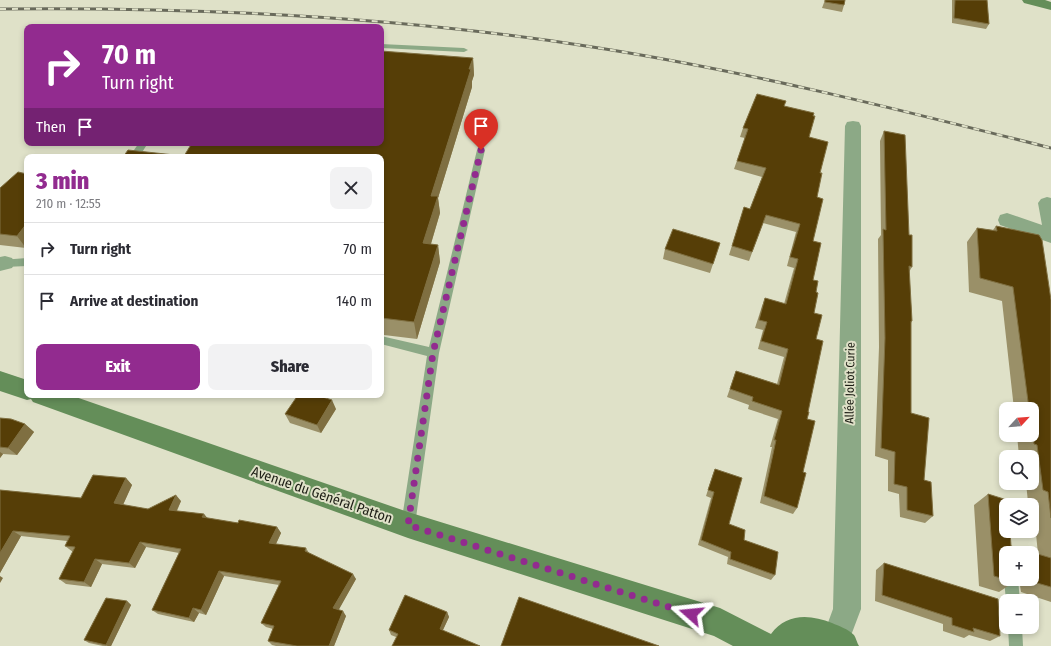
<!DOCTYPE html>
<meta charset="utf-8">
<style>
body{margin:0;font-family:"Fira Sans Condensed",sans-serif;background:#f2f2f3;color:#2b2b33;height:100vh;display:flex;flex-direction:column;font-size:15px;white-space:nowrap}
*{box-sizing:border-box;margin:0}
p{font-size:13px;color:#7c7c81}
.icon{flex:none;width:22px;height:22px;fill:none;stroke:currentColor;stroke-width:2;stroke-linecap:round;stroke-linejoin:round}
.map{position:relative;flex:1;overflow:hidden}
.sheet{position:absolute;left:24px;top:154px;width:360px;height:244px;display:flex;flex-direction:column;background:#fff;border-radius:8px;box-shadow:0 2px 6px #0003}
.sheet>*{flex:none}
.hud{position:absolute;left:24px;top:24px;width:360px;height:122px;border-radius:8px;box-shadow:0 2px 6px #0003;background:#922b8f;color:#fff;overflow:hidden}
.needle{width:26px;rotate:64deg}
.fabs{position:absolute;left:999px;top:402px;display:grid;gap:8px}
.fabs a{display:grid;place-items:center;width:40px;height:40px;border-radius:8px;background:#fff;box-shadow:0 2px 6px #0003;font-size:20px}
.pin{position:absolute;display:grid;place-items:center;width:34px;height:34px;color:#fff;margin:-41px -17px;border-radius:50% 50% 50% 0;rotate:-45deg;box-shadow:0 0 4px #0007}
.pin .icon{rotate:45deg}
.me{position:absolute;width:44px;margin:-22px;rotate:288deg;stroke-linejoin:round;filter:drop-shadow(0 0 3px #0008)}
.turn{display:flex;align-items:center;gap:14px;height:84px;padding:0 12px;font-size:18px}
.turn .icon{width:52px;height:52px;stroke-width:2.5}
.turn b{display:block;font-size:28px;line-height:34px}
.then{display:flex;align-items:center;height:38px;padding:0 12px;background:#0003;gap:8px;font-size:15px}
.round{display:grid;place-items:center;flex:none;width:42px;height:42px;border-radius:8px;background:#f2f2f3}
.headline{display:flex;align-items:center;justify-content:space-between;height:68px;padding:0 12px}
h1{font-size:24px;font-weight:800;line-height:30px;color:#922b8f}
.primary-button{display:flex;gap:8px;margin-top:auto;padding:8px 12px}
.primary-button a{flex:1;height:46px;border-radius:8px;background:#922b8f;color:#fff;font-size:16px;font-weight:800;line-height:46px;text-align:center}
.primary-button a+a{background:#f2f2f3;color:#2b2b33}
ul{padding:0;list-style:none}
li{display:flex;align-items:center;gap:12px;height:52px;padding:0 12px;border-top:1px solid #e1e1e2}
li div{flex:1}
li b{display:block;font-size:15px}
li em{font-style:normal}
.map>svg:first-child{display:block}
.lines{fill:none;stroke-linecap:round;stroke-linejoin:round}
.lane{fill:#8ca986;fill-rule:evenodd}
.street{fill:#8ca986;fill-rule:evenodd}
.secondary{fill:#648e59;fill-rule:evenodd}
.rail-casing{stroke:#696a5b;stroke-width:3}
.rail{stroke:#dfe1c8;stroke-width:2;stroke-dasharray:6;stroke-linecap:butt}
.wall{fill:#9a9068}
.shaded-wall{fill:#7f6f41}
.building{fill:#563e07;stroke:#7f6f41}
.route{stroke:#922b8f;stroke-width:7;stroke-dasharray:0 12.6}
.labels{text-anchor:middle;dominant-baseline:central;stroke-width:4;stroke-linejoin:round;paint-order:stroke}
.street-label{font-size:12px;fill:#1c1d14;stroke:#dfe1c8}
.near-street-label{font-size:14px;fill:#1c1d14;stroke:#dfe1c8}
</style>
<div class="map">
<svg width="1051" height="646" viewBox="0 0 1051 646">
<rect width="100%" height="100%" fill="#dfe1c8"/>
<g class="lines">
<path class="lane" d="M381,44L464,48L468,50L464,52L381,48Z
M139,143H148L139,157H129Z
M481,147L485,150L439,353L415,525L413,530L408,531L403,530L401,525L427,356L381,344V336L429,347L477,150Z
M27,258V266L5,267L0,263L1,260Z
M1006,574V579H1018L1020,601H1006L1004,579Z
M1008,627H1022L1023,646H1009Z"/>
<path class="street" d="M853,121L859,122L861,126V609L847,646H825L822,639L833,609L845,126L847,122Z
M1047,197L1051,198V243L1000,225L998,220L1000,215L1007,213L1042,225L1038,203L1041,199Z
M5,256L12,258L15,263L12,268L0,271V257Z"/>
<path class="secondary" d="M1022,0H1045L1051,2V10L1024,3Z
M0,371L27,380V395H70L408,512L720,608L771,634C786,613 810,614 832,623C839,626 848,629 854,635C856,638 857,643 859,646H733L714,636L408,538L33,402L31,399L27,400L0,391Z"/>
<defs>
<path id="rail" d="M0,9C196,7 392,16 586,46C743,70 897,109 1051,148"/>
</defs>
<use href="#rail" class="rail-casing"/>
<use href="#rail" class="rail"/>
</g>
<path class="wall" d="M825,0H845L844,5L842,12L822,8Z
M952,0H987L989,24L986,29L952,23Z
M473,58L474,75L472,81V87L438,198L440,213L431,244L438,245L440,262L417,339L384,335L382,328H381V157L184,156Z
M784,106L809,137L820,173L817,197L813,241V280L816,292L814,313L816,339L808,412L803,472L797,508L793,514L760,503L772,447H770L778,419L748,409L749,405L727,397L736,371L777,384L784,357L758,349L763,330L755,328L762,306L765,298L784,304L794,268L787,266L796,232L763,223L749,261L729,255L744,207L750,209L762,177L734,169L745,138L740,137L743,128Z
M884,131L909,235L912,267L909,272L912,321L911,323V413L924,480L933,516L925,523L900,517L899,494L888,491V460L875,456L879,347L878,239L881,235L880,141Z
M27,174V247L26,248L0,245V188Z
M996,226L1051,300V602L1021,592L1019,579H1032V553H1006V579H1015L1014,580V582L999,592L979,586L974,505L988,494L1011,546L1038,554L1033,503L1028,502L1026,483H1032V457H1023L1019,456L1017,435H1032V409H1014L1002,301L969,292L967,242L977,228L993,230Z
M720,243L710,273L663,259L665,249Z
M336,409L321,433L290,423L285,414Z
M0,418L25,424L34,432L17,455L3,454L0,458Z
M715,469L729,524L775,575L771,580L727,564L728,557L698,545L711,498L706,496L713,474Z
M126,478L132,485L123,505L148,509L181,501L177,511L204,514L207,518L238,523L277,527L281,533L276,544L306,548L309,553L356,579L338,610L346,616L334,646H276L272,645L268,641L273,629L266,627L261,623L279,585L224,576L206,615L199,613L194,622L158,614L152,610L179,553L146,547L135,568L102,564L91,587L66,584L59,579L73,552L65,546L67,541L21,536L0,573V490L81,498Z
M884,563L1000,636L990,641L969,635L964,638L943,631V624L875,601L876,570Z
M127,601L131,605L111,646H103L89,643L84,640Z
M447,612L449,617L443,630L396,637L391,635L389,630Z"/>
<path class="shaded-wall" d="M473,58L474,75L472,81V87L438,198L440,213L426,260L423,243L431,196Z
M27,223V247L26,248L17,236Z
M438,245L440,262L417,339L414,322Z
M332,400L336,409L321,433L317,425Z
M25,424L34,432L17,455L8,448Z
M0,452L3,454L0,458Z
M126,478L132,485L121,509L114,503Z
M176,495L181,501L174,516L169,510Z
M204,514L209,520L202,517Z
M277,527L281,533L274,548L269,543Z
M13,531L21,536L0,573V553Z
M140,542L146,547L135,568L129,563Z
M95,559L102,564L91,587L84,582Z
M219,571L224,576L206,615L201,610Z
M353,574L356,579L337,613L333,608Z
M0,576L3,578L0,583Z
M127,601L131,605L111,646H108L106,645Z
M193,608L199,613L194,622L189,618Z
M343,611L346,616L334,646H329Z
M447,612L449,617L441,634L440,629Z"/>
<path class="building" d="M825,0H845L844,5L825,2Z
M955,0H987L989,24L954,18Z
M381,51L473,58L469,69H471L431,196H438L423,243L438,245L414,322L381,318V157H123L128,150L184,156L192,143H381Z
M757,94L786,101L784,106L814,113L813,116H815L809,137L828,142L820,173H822L817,197L823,199L813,241L821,243L813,280L818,281L816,292L818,293L814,313L822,315L816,339L823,341L808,412H809L807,419L815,421L803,472L806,473L797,508L764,496L776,440H774L782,411L752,401L753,397L730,389L736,371L779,385L788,349L761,341L767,322L759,320L765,298L786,304L798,259L790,257L800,224L766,215L752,252L732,246L744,207L750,209L766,168L737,161L748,129L743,128Z
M884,131L905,135L909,235H912V267L909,266L912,321H911V413L929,418L924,480L931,482L933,516L907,510V487L894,484L895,452L881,448L885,338L883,229L886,230Z
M18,172L27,174V223L17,236L0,234V188Z
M996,226L1039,235L1042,240L1051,300V518L1048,492L1043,490L1037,445L1034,444L1032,432V409H1029L1013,287L980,278L977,228L997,231Z
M673,229L720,243L713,264L665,249Z
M298,395H316L332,400L317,425L285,414Z
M0,418L11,419L25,424L8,448L0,447Z
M715,469L742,478L729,524L745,530L744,540L778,552L775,575L730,559L731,552L701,540L714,492L708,490Z
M93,475L126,478L114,503L148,509L176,495L169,510L204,514L202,517L238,523L239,520L277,527L269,543L306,548L305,551L353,574L333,608L343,611L329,646H297L268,641L274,626L261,623L281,581L219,571L201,610L193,608L189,618L152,610L181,549L140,542L129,563L95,559L84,582L59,579L75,547L65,546L70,536L13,531L0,553V490L81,498Z
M988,494L1007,500V505H1006V531H1010L1011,546L1051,558V587L1037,583L1035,568H1032V553H1006V579H1014V582L994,576Z
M884,563L998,599L1000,636L973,628L974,632L952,625V618L882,595Z
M405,595L447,612L440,629L480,646H392L398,634L389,630Z
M519,597L659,646H501Z
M106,598L127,601L106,645L84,640Z"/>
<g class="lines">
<path class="route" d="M481,150L433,353L408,525L691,614"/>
</g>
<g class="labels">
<g class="street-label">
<text transform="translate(850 383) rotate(-89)">Allée Joliot Curie</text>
</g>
<g class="near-street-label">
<text transform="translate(322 495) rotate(19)">Avenue du Général Patton</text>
</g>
</g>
</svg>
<div class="fabs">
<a><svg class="needle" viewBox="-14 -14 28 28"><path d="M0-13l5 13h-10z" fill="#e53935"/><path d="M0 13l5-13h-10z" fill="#7c7c81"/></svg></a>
<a><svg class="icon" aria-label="search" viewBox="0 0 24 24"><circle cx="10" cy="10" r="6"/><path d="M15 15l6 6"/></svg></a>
<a><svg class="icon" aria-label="layers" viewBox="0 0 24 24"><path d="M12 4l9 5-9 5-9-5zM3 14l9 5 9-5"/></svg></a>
<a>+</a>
<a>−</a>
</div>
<div class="pin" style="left:481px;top:150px;background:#d93025"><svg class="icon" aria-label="arrive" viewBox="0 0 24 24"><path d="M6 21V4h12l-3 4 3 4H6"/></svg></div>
<svg class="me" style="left:691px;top:614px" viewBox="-20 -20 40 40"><path d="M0-17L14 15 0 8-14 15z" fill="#922b8f" stroke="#fff" stroke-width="4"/></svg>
<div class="hud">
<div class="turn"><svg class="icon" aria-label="right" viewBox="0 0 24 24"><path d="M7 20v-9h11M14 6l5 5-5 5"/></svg><div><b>70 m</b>Turn right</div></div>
<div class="then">Then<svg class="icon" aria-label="arrive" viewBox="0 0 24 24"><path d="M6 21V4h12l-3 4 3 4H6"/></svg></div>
</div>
<section class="sheet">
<div class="headline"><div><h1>3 min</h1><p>210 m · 12:55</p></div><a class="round"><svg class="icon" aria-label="close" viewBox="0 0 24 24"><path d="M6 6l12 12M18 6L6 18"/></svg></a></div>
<ul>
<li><svg class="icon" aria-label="right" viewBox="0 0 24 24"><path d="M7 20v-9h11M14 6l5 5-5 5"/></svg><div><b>Turn right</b></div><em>70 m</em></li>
<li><svg class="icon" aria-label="arrive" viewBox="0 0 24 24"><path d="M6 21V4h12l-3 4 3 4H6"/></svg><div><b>Arrive at destination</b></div><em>140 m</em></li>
</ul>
<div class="primary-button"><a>Exit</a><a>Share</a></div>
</section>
</div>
